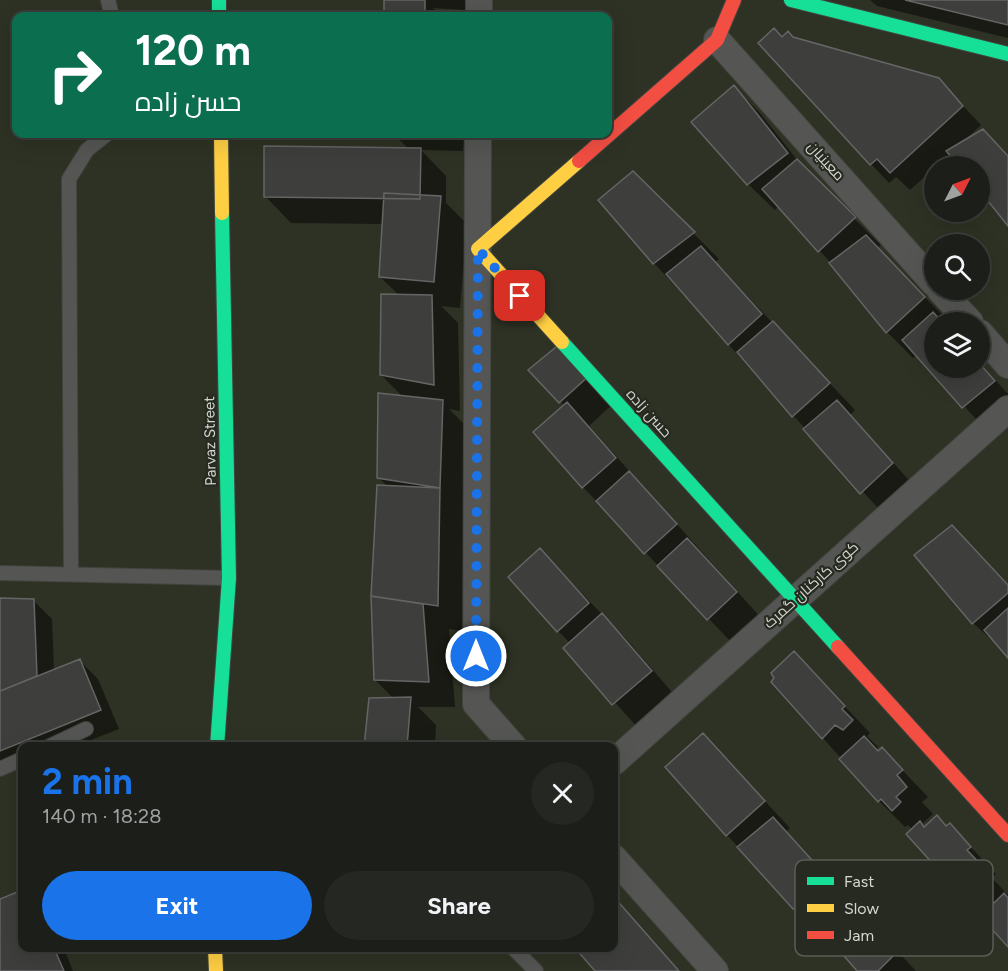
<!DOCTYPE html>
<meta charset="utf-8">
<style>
body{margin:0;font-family:Figtree,Cairo,sans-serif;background:#252723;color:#f1f3f6;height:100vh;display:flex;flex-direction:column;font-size:22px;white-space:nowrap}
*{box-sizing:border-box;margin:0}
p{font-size:20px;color:#a0a2a2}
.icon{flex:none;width:33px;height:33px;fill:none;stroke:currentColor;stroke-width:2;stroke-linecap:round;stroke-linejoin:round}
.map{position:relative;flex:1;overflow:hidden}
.drawer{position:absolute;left:18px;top:742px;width:600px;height:210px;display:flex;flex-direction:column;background:#1c1e1a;border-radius:12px;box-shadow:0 6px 24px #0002,0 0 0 2px #3a3c39}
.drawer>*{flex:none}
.guide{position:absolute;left:12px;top:12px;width:600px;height:126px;border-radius:12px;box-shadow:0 6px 24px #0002,0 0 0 2px #3a3c39;background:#0b6e4f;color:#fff;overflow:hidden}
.needle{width:39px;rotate:48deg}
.tools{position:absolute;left:924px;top:156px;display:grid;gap:12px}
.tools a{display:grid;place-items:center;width:66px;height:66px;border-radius:50%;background:#1c1e1a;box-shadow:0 6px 24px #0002,0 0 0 2px #3a3c39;font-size:30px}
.pin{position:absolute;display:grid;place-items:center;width:51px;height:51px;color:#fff;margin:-26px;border-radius:12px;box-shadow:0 3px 9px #0006}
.me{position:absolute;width:66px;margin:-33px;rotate:0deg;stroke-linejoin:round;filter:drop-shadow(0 0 4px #0008)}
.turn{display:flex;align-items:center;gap:21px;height:126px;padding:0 24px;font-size:27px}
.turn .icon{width:78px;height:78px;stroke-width:2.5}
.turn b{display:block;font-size:42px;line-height:51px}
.round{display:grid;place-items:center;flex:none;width:63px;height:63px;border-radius:32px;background:#252723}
.head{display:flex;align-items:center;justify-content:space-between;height:102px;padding:0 24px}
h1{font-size:36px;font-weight:700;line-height:45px;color:#1a73e8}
.cta{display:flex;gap:12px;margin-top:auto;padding:12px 24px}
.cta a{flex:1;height:69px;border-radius:36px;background:#1a73e8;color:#fff;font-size:24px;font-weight:700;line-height:69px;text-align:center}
.cta a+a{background:#252723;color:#f1f3f6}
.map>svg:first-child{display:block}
.built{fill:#2d3224;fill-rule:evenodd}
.shadow{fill:#0007}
.building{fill:#3e3e3d;stroke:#656565;stroke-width:1.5}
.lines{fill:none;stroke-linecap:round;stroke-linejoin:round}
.lane-casing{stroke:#42453f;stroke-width:16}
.street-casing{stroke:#42453f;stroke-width:28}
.fast-casing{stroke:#42453f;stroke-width:16}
.slow-casing{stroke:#42453f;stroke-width:16}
.jam-casing{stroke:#42453f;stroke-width:16}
.lane{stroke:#555653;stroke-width:14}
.street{stroke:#555653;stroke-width:26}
.fast{stroke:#16e098;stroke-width:14}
.slow{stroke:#ffcf43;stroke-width:14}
.jam{stroke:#f24e42;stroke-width:14}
.route{stroke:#1a73e8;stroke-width:10;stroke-dasharray:0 18}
.labels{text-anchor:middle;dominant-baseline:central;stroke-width:4.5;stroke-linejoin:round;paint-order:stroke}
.street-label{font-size:15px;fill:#d5d8d1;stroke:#272a20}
.key{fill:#272a20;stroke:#5b5e55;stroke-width:1.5}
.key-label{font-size:16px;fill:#d5d8d1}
</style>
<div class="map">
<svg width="1008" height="971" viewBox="0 0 1008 971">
<rect width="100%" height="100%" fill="#262822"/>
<path class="built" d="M0,0H1008V971H0ZM16,16H608V134H16ZM934,166H980V212H934ZM934,244H980V290H934ZM934,322H980V368H934ZM22,747H614V948H22Z"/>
<path class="shadow" d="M385,0H466L465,10L433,8L442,16H385Z
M870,0H1008V38L877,6Z
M793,38L938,79L981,125L965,140L1008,157V223L980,189V166H961L950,154L910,190L896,177L889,183L871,164L782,39Z
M734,87L760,113L806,171L881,245L877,248L949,322H934V368H980V363L1008,394V418L989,433L917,355L913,358L887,332L831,263L779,206L775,210L748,184Z
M393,134H464L463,151L421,150L446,176V203L467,224L460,308L441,306L458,323L460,411L449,409L468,428L463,631L449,629L455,707H418L436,725L435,747H365L394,699L375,680L373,596L378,486L388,487L379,478L404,398L381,375L400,296L380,277L383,224L291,223L265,196L409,149Z
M633,173L719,259L715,262L855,410L850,415L918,490L888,519L654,263Z
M562,344L616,401L589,426L762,619L734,645L583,487L565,406L530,370Z
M540,550L628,641L677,698L640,730L565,648L570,643L558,631Z
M1008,585V655L973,623Z
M0,600H33L52,619L54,671L80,661L98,679L119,729L73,747H22V767L0,777Z
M794,653L870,733L867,736L878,747L875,750L878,753L882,749L928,797L922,802L933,814L922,824L925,828H947L950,825L996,874L992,878L1008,895V945L964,896L913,830L908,825L905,827L879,801L823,738Z
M703,735L790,828L785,832L916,971H859L824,931L821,934L727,835Z
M22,891V948H64L73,971H0V901Z
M614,897L679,971H597L577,948H614Z"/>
<path class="building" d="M384,0H425V16H384Z
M905,0H1008V25Z
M774,28L782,37L788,31L793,37L939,78L963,106L890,173L877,159L870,165L758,43Z
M734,85L788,153L747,185L691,122Z
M983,129L1008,156V226L980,191V166H959L946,151Z
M264,146L421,148L420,199L264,197Z
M797,159L856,217L818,252L762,189Z
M633,171L695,232L653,264L598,200Z
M384,193L441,196L434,282L379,277Z
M866,235L925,297L886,333L829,263Z
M701,246L762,314L728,345L666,274Z
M381,294L432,295L434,385L380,375Z
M933,312L942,322H934V368H980V364L995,381L962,408L902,340Z
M773,321L830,383L792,417L737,352Z
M562,342L591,374L559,403L528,370Z
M378,393L443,400L440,488L377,478Z
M837,400L893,463L860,494L803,429Z
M567,402L616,458L582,488L533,432Z
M629,471L677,524L644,554L596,501Z
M377,485L440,488L438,606L371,596Z
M952,525L1008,585V593L972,624L914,555Z
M687,538L737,592L707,620L657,566Z
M540,548L589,603L557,632L508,577Z
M371,596L423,604L429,682L374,680Z
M0,598L34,599L37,676L0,691Z
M1008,608V658L984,630Z
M602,613L652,671L612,705L563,648Z
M794,651L845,706L842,709L853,720L843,730L835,725L822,739L771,682L774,678L771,673Z
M80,659L101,710L0,751V691Z
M411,697L407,747H364L369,698Z
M703,733L765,801L726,836L665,767Z
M864,736L878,751L882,747L903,770L897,775L907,787L896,797L901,802L892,811L881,799L878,802L839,759Z
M937,815L946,826L950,823L971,847L967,850L988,872L963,897L906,834L920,821L924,827Z
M773,817L829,879L793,909L737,847Z
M839,887L898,951L878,971H857L807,913Z
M22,890V948H54L64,971H0V899Z
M1004,893L1008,898V947L973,908L987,895L994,903Z
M614,897L679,971H595L575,948H614Z"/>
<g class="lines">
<defs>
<path id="lane" d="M108,0L112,16
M0,573L229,578
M71,574L69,179L87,150L107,134
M48,747L86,729
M0,769L22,759
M513,948L536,971"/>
<path id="street" d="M479,16V0
M717,40L934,283
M478,134L476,704L514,747
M940,290L970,322
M980,333L1008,365
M614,762L1008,409
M614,858L715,971"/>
<path id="fast" d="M219,0V16
M791,0L1008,54
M562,342L838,647
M217,747L229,578L222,213"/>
<path id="slow" d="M221,134L222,213
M562,342L478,249L579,161
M215,948L216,971"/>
<path id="jam" d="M579,161L717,40L734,0
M838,647L1008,835"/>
</defs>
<use href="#lane" class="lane-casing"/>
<use href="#street" class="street-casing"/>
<use href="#fast" class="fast-casing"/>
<use href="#slow" class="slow-casing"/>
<use href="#jam" class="jam-casing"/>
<use href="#lane" class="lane"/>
<use href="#street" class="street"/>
<use href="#fast" class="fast"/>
<use href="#slow" class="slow"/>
<use href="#jam" class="jam"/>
</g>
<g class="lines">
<path class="route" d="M476,656L478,249L520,296"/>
</g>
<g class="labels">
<g class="street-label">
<text transform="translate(826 161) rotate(48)">معینیان</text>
<text transform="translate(649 413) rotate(48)">حسن زاده</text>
<text transform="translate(210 441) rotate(-91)">Parvaz Street</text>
<text transform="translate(811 585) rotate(-42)">کوی کارکنان گمرک</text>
</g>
</g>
<rect x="795" y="860" width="198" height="96" rx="9" class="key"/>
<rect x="807" y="877" width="27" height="8" fill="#16e098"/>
<rect x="807" y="904" width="27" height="8" fill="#ffcf43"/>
<rect x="807" y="931" width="27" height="8" fill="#f24e42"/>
<g class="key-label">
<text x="844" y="887">Fast</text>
<text x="844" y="914">Slow</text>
<text x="844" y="941">Jam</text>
</g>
</svg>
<div class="tools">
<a><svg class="needle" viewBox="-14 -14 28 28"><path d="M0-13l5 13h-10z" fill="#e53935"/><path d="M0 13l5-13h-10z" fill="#a0a2a2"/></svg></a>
<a><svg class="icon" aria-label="search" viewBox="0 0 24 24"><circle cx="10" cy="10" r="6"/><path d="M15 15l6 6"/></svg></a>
<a><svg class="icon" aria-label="layers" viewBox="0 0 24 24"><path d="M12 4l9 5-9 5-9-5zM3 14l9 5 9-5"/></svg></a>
</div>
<div class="pin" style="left:520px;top:296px;background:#d93025"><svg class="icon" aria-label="arrive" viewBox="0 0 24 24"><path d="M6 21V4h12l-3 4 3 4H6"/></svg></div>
<svg class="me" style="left:476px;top:656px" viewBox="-20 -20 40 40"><circle r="17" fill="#1a73e8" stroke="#fff" stroke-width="3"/><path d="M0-11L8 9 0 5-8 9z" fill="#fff"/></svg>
<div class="guide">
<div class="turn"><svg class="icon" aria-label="right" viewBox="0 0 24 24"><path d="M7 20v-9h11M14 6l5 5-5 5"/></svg><div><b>120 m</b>حسن زاده</div></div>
</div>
<section class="drawer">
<div class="head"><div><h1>2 min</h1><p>140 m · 18:28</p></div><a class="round"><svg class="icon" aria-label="close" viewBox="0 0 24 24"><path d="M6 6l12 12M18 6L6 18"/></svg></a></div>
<div class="cta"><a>Exit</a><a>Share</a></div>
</section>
</div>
